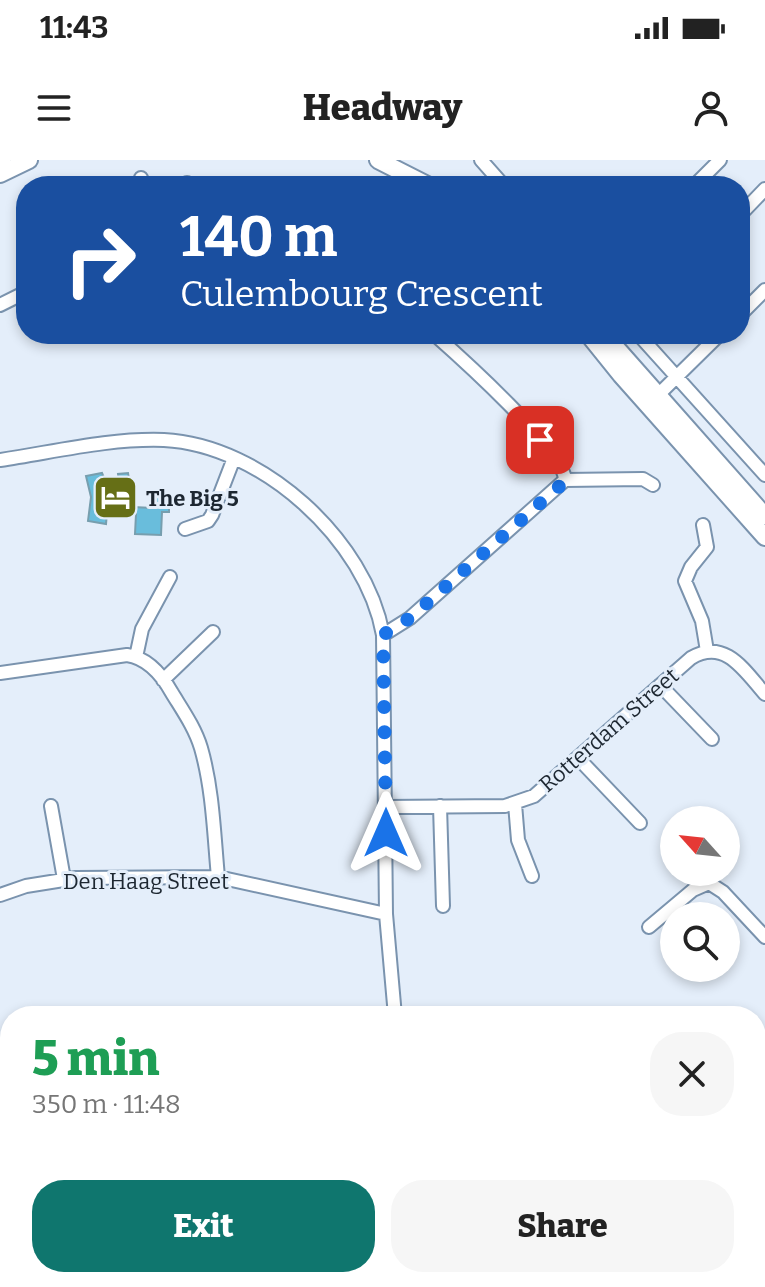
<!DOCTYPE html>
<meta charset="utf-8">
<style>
body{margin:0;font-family:Bitter,serif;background:#f6f6f6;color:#222;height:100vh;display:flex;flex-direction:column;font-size:30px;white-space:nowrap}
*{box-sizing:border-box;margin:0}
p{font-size:26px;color:#767676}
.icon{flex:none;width:44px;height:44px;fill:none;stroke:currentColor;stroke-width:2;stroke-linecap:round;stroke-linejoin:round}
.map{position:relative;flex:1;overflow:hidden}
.sheet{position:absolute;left:0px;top:846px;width:766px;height:282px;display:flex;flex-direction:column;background:#fff;border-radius:32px 32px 0 0;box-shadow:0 4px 12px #0003}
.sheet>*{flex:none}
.banner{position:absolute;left:16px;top:16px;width:734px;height:168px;border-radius:32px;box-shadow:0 4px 12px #0003;background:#1a4fa0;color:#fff;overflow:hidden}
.needle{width:52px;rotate:297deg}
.buttons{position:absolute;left:660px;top:646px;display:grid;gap:16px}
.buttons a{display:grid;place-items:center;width:80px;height:80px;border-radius:50%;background:#fff;box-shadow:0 4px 12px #0003;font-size:40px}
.pin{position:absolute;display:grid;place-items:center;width:68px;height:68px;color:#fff;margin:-34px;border-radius:16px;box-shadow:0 4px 12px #0006}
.me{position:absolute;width:88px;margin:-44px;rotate:0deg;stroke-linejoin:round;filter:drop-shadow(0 0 6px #0008)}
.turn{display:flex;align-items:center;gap:28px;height:168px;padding:0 32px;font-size:36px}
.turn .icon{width:104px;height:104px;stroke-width:2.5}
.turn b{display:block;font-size:56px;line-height:68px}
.round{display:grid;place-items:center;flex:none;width:84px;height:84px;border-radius:32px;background:#f6f6f6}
.summary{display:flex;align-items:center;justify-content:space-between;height:136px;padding:0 32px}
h1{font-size:48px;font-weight:800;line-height:60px;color:#1e9e55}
.action{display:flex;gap:16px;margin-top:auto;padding:16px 32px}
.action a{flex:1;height:92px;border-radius:32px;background:#0f766e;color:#fff;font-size:32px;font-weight:800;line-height:92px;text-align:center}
.action a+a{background:#f6f6f6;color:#222}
.status{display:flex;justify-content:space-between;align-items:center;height:56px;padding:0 40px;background:#fff;direction:ltr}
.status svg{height:22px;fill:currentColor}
header{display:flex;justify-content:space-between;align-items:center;height:104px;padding:0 32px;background:#fff;font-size:36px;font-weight:800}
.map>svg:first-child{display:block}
.building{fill:#69bddc;stroke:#779eae;stroke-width:2}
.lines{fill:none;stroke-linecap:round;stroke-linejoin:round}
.minor-casing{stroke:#7a93ae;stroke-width:16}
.major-casing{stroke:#7a93ae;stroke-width:20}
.minor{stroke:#fff;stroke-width:12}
.major{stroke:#fff;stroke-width:16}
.route{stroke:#1a73e8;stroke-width:14;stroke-dasharray:0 25.2}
.labels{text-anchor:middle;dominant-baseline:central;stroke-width:6;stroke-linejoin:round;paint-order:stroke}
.poi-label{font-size:22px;font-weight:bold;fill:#1d2731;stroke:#e4eefa;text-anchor:start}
.street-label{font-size:22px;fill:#1d2731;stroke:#e4eefa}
</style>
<div class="status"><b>11:43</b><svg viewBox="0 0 49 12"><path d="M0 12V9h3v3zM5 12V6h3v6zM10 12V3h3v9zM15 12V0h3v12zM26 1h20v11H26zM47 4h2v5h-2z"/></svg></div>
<header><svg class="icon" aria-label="menu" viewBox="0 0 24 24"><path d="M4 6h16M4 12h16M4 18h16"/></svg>Headway<svg class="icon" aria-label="person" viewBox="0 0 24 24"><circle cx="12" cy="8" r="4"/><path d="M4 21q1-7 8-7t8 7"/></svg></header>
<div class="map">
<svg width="765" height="1127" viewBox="0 0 765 1127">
<rect width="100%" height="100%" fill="#e4eefa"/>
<path class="building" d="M102,313L109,330L106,364L88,361L91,337L86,316Z
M128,313L133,347L153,348V332L169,333V352H162L161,375L135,374L136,354L123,356L118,314Z"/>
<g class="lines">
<defs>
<path id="minor" d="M481,0L504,26
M141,18V26
M187,23V26
M694,26L720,0
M740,55L765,29
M0,145L26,132
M740,155L765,130
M638,174L765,315
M654,239L720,174
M0,300C54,292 110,278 164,280C262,285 366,380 383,475L386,754L395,856
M565,320L643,319L653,325
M703,365L707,387L691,407L685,421L702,461L707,491
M185,369L208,361L212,355L234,298
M383,475L410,458L565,320C564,290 460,197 434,174
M136,497L142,469L170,417
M0,513L127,495C148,498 162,515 172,533C183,551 195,568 201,588C213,630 214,675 218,717
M163,520L213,472
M660,525L712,579
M578,598L640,663
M515,644L518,680L532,716
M51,646L64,719
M440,646L443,746
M385,647L505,646L534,636L691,498C725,478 744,510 765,534
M0,735L26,726L76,718L218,717L386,754
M649,767L693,730L709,723L723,732L765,777
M0,962L10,956
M756,965L765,962
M177,1118L186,1127
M452,1118L456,1127
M188,1127L198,1118"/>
<path id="major" d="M378,0L429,26
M0,1L2,0
M0,14L29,0
M588,174L621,215L765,377
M604,174L765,356"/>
</defs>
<use href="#minor" class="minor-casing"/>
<use href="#major" class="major-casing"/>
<use href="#minor" class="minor"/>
<use href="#major" class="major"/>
</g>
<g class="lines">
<path class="route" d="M386,673L383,475L410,458L563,323V307L540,280"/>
</g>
<defs>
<symbol id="hotel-square" viewBox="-11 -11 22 22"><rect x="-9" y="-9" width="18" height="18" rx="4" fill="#666f16" stroke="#e4eefa"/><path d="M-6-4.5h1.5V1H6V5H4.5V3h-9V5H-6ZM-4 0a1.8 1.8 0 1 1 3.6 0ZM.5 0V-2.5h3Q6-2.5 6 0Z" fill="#fff"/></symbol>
</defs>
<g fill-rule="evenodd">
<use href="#hotel-square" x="90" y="312" width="51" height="51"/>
</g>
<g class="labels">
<g class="poi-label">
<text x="146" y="338">The Big 5</text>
</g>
<g class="street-label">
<text transform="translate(609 570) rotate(-41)">Rotterdam Street</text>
<text x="146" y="721">Den Haag Street</text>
</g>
</g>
</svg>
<div class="buttons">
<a><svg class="needle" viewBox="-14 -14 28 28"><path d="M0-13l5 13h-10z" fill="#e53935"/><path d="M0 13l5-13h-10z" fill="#767676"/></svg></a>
<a><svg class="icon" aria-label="search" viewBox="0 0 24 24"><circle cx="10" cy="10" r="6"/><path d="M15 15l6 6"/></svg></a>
</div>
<div class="pin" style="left:540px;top:280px;background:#d93025"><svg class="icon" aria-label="arrive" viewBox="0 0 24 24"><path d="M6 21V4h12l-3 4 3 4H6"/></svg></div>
<svg class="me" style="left:386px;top:673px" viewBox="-20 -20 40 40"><path d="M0-17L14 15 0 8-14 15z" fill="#1a73e8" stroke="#fff" stroke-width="4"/></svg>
<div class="banner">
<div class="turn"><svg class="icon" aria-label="right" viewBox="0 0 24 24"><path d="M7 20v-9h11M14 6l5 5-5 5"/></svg><div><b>140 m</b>Culembourg Crescent</div></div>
</div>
<section class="sheet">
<div class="summary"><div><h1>5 min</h1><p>350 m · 11:48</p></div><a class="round"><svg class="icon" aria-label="close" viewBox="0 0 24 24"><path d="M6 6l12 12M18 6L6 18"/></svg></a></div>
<div class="action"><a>Exit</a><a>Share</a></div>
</section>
</div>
